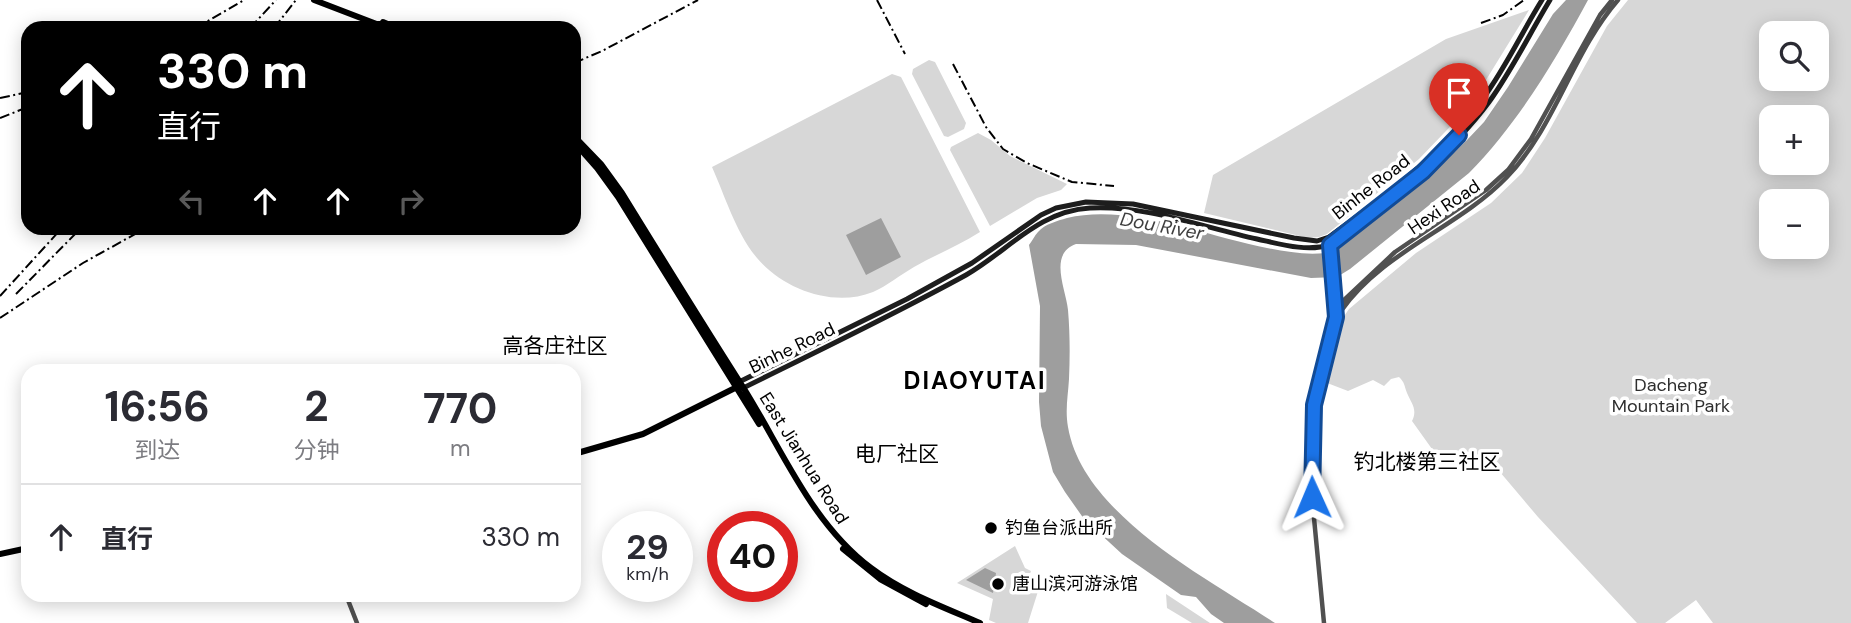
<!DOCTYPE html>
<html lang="zh">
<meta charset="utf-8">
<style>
body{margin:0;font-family:"DM Sans","Noto Sans SC",sans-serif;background:#f2f2f3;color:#2b2b33;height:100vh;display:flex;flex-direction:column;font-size:26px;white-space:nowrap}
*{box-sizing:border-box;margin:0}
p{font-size:23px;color:#7c7c81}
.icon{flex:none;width:38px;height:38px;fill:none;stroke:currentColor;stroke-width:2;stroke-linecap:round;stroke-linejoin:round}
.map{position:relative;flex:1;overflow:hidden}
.drawer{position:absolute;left:21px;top:364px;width:560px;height:238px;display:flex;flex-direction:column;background:#fff;border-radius:21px;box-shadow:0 4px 18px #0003}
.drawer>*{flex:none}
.guide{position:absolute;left:21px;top:21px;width:560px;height:214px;border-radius:21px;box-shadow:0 4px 18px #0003;background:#000;color:#fff;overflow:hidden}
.buttons{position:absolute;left:1759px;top:21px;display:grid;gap:14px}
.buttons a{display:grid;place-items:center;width:70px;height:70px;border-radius:14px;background:#fff;box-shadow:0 4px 18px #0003;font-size:35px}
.speed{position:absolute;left:602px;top:511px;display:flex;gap:14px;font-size:35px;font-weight:700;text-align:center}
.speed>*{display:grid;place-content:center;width:91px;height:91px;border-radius:50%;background:#fff;box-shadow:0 4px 18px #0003;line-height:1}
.speed small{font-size:18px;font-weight:400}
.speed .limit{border:10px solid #d22;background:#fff;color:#111}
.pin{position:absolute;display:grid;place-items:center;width:60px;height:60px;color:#fff;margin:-72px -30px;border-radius:50% 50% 50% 0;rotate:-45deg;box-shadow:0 0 7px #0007}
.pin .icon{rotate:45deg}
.me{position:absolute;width:77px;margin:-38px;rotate:359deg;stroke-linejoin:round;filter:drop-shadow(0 0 5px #0008)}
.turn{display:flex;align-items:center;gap:24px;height:147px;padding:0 21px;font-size:32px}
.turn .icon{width:91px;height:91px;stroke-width:2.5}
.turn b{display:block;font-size:49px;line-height:60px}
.lanes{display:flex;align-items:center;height:66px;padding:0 21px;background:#0003;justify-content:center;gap:35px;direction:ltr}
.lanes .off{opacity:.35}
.eta{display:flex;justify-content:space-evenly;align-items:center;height:119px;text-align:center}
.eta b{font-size:42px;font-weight:700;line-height:49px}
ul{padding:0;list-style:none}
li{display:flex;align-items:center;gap:21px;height:105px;padding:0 21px;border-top:2px solid #e1e1e2}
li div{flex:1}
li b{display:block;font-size:26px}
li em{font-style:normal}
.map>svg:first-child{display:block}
.green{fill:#d7d7d7;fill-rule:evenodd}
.water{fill:#9e9e9e}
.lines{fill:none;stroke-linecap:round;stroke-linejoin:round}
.tertiary{stroke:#505050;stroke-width:4.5}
.secondary{stroke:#1d1d1d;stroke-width:5}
.primary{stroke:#000;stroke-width:6}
.rail{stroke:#000;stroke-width:2;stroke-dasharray:10 3.5 2 3.5;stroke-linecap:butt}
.route-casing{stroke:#114b97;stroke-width:18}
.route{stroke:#1a73e8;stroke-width:12}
.poi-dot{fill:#000;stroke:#fff;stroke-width:2.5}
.labels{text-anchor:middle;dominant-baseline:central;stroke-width:7;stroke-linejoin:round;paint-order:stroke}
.street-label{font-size:18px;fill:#000;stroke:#fff}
.park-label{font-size:18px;fill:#2e2e2e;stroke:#fff}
.poi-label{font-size:18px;fill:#000;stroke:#fff;text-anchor:start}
.water-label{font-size:19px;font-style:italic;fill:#3f3f3f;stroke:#fff}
.quarter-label{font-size:21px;fill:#000;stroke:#fff}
.district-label{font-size:24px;font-weight:bold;letter-spacing:2px;fill:#000;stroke:#fff}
</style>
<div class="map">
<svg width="1851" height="623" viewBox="0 0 1851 623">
<rect width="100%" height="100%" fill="#fff"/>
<path class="green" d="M1628,0H1851V623H1713L1696,600L1665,623H1637L1538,517L1483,452L1447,470L1412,421C1418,409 1411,403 1407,393C1404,385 1405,383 1399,377L1391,379L1384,386L1373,380L1348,391L1322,381L1340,322L1349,309L1416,253L1491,203L1522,173L1545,138L1607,26ZM1771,33H1816V79H1771ZM1771,117H1816V163H1771ZM1771,201H1816V247H1771Z
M1529,10L1470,106L1419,159L1327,234L1319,237L1308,238L1204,213L1213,175L1446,39Z
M929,60L935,62L966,123L964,129L948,137L944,136L912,74L913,69Z
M892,74L901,77L980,232C958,246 935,255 914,267C900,275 887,286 873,292C833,308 783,289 757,258C736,233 725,196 712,167Z
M978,133L991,140L1010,156L1067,184L1061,190L1037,198L990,226L950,150L951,147Z
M1015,546L1025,568L1031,571L1028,579L1040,585L1028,623H996L989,620L993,599L957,583Z
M1166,594L1210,623H1192L1167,608Z"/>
<path class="water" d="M1566,0H1588C1555,61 1518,123 1469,173L1350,269L1337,277L1311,278L1136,245L1076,244C1048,254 1066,289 1068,310C1070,333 1070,357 1069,379C1068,396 1065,410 1068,427C1083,515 1207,578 1275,623H1224L1211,614L1196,597L1181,595L1122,554L1084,519L1065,492L1053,472L1041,426L1039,402L1040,306L1029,245C1032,241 1035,235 1038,232C1045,224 1057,221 1067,218C1127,203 1207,236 1267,248C1290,252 1312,257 1336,251L1431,174L1467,140L1484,122L1508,87L1553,14Z
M881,218L901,257L866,275L846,235Z
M985,568L996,573L993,593L966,580Z"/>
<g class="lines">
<path class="tertiary" d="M1329,237L1336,316
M1341,311C1383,251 1458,228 1507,177C1556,126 1572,53 1618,0
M346,595L357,623
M1324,623L1312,497L1314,405L1342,302L1395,252L1486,190L1508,170L1531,139L1600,15L1612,0"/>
<path class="secondary" d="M1542,0C1522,32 1506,67 1484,97C1443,154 1384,196 1329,237L1317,241L1294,238L1133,204L1086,202L1056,208L1041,215L972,263L907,299L741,381L737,387L743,388C818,351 893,315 966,275C1008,251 1038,211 1090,208C1146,205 1202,227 1257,239C1280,244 1306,252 1330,245C1386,202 1447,159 1489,102C1512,70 1530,33 1550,0"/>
<path class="primary" d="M314,0L387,28
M383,22L397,28
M574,136L601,164L622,193C662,258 702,323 743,387C782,449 811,523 871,568C904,593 943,607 980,623
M574,142L597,168L618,197L759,424
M574,454L643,434L737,387
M843,549L880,579L926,604
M0,554L28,548"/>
<path class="rail" d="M877,0L905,54
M1481,23L1503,15L1524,0
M196,28L244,0
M250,28L276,0
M274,28L296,0
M574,63L602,51L698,0
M953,64L986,127L1003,149L1027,163L1072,182L1114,186
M0,98L28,92
M0,118L28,107
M16,294L81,228
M0,296L62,228
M0,318L83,263L146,228"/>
</g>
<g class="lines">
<defs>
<path id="route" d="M1312,497L1314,405L1336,317L1330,245L1423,172L1459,135"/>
</defs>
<use href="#route" class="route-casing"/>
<use href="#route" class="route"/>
</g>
<g class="poi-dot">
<circle cx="991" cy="528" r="7"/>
<circle cx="998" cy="584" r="7"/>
</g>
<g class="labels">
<g class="street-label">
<text transform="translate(1371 187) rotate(-38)">Binhe Road</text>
<text transform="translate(1444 207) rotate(-34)">Hexi Road</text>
<text transform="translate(792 348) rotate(-26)">Binhe Road</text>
<text transform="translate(804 458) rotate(58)">East Jianhua Road</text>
</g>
<g class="park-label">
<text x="1671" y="385">Dacheng<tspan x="1671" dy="21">Mountain Park</tspan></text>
</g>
<g class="poi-label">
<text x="1005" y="528">钓鱼台派出所</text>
<text x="1012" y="584">唐山滨河游泳馆</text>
</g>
<g class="water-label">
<text transform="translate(1162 226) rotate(10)">Dou River</text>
</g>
<g class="quarter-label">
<text x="555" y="346">高各庄社区</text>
<text x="897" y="454">电厂社区</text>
<text x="1427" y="462">钓北楼第三社区</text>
</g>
<g class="district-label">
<text x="975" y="380">DIAOYUTAI</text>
</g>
</g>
</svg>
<div class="buttons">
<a><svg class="icon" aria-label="search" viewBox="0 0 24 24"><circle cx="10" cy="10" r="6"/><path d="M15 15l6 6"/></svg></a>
<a>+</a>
<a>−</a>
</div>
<div class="speed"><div>29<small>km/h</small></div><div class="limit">40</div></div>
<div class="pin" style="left:1459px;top:135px;background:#d93025"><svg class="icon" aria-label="arrive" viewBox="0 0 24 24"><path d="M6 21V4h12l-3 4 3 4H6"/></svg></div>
<svg class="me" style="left:1312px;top:497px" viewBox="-20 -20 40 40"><path d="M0-17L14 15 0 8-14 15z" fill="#1a73e8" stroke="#fff" stroke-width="4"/></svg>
<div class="guide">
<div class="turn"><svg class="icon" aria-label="ahead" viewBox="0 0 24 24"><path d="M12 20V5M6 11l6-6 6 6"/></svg><div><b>330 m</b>直行</div></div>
<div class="lanes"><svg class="icon off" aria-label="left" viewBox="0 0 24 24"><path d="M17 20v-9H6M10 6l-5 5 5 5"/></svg><svg class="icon" aria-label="ahead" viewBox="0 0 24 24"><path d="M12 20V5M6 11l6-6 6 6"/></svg><svg class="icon" aria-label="ahead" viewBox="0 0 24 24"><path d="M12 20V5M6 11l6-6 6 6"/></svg><svg class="icon off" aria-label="right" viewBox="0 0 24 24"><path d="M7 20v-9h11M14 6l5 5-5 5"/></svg></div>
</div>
<section class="drawer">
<div class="eta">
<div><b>16:56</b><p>到达</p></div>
<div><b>2</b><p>分钟</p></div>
<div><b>770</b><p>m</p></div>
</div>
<ul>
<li><svg class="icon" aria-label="ahead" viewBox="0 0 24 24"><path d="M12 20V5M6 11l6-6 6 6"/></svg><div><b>直行</b></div><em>330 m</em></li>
</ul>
</section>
</div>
